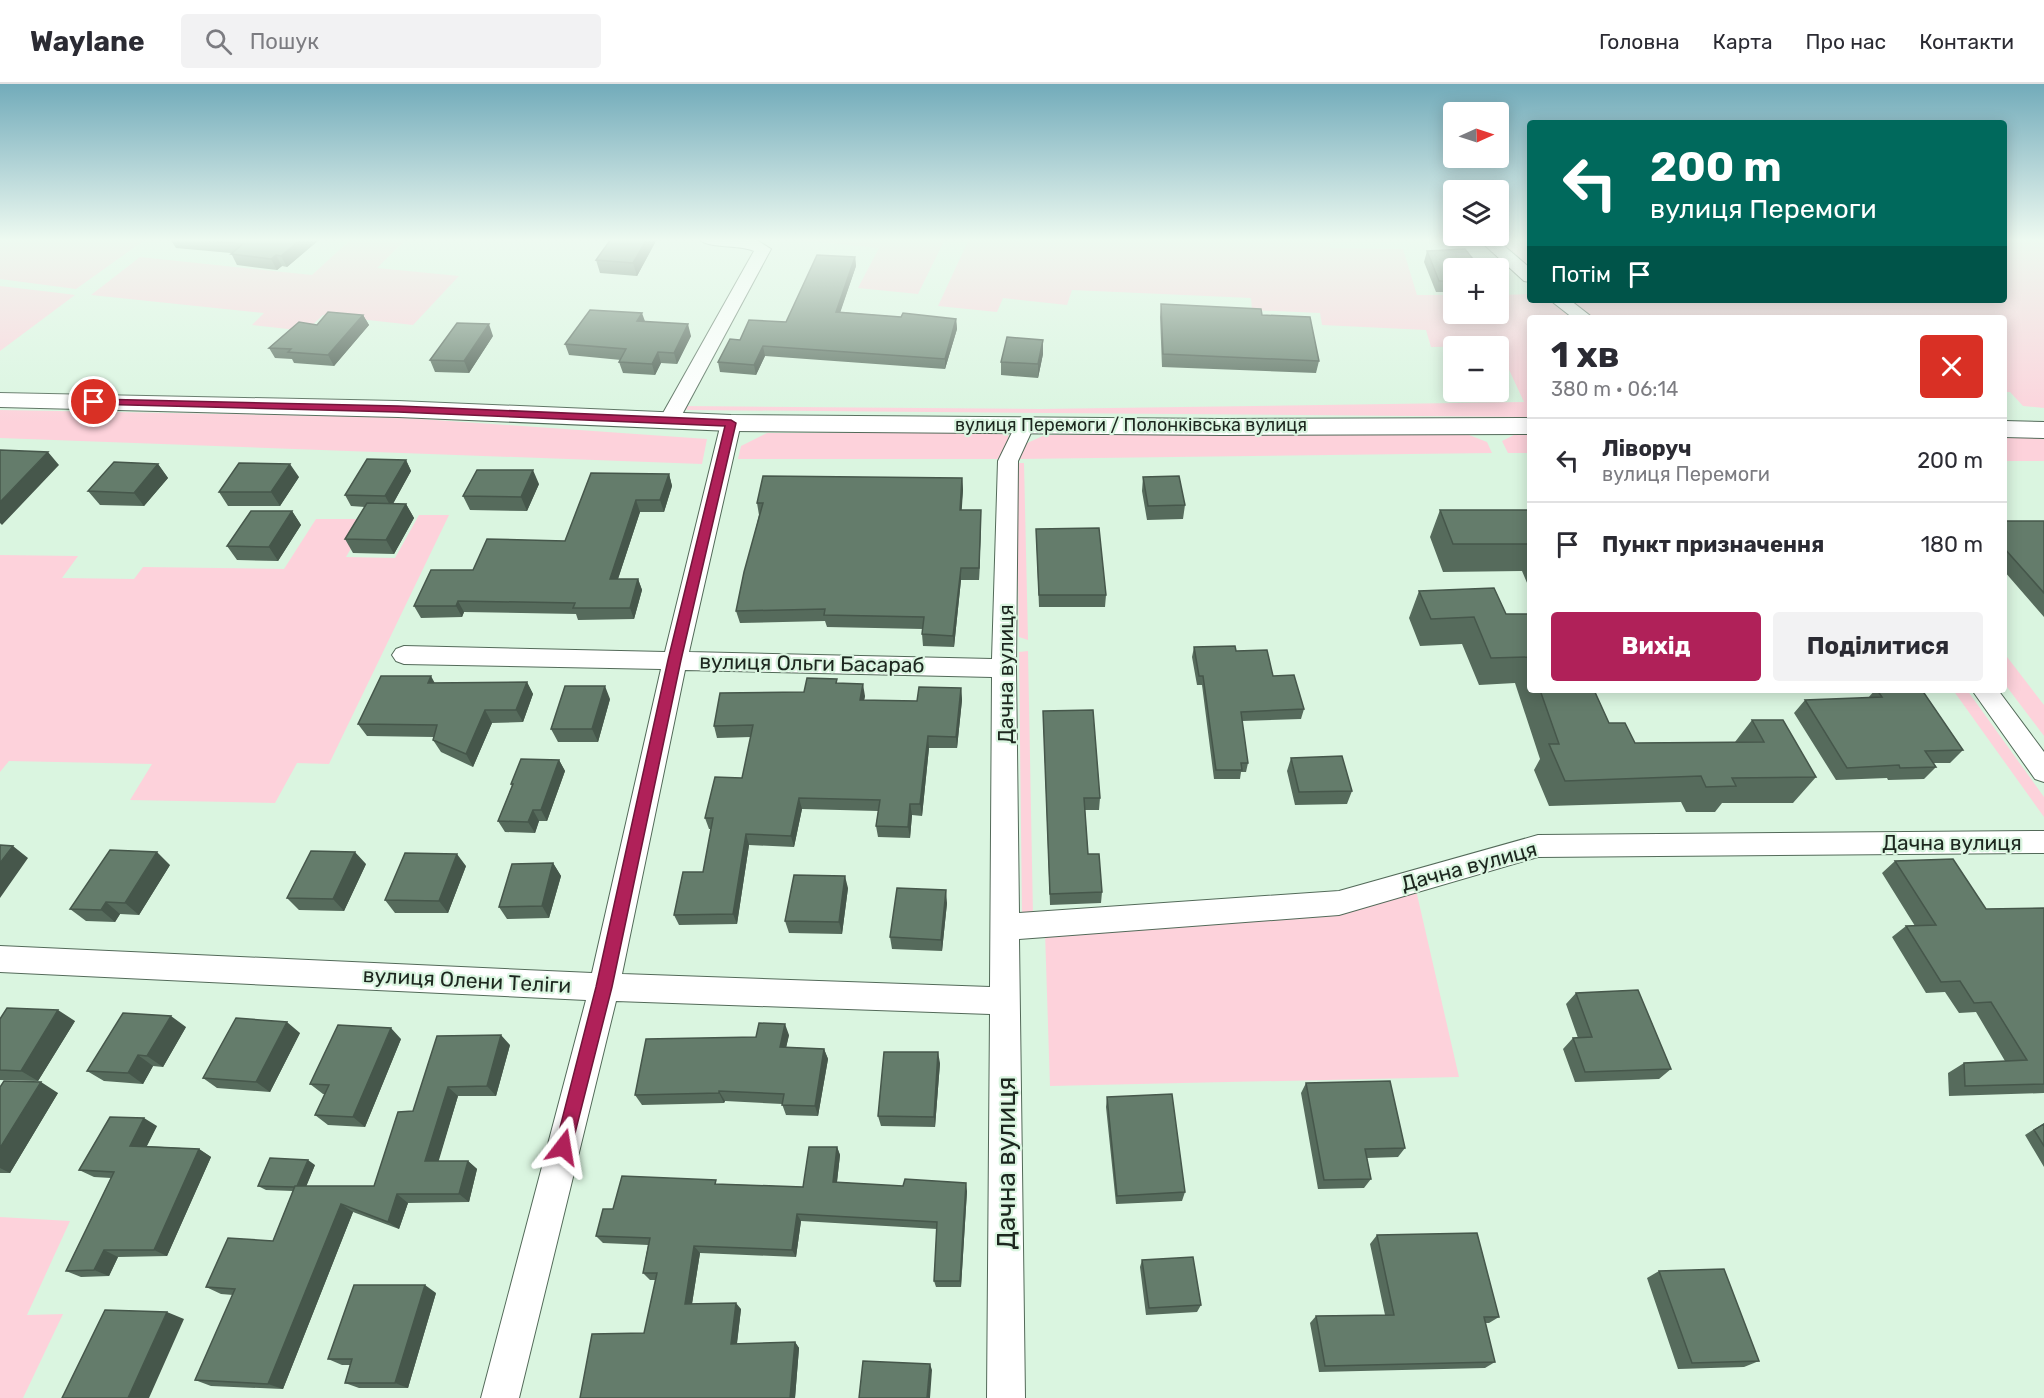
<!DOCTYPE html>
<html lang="uk">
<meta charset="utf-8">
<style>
body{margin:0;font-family:Rubik,sans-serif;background:#f2f2f3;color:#2b2b33;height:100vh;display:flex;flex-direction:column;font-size:22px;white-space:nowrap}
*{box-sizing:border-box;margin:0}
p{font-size:20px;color:#7c7c81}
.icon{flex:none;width:33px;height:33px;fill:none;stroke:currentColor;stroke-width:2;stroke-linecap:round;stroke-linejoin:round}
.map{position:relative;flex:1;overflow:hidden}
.drawer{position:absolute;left:1527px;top:231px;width:480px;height:378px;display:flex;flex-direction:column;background:#fff;border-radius:6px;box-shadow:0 3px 15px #0003}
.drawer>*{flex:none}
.hud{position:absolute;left:1527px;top:36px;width:480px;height:183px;border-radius:6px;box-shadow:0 3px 15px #0003;background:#00695c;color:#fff;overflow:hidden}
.needle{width:39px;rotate:87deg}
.fabs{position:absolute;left:1443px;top:18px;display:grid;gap:12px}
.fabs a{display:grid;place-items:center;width:66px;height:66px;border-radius:6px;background:#fff;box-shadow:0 3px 15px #0003;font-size:30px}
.pin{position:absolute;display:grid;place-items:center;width:51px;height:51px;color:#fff;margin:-26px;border:3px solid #fff;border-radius:50%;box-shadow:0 2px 6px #0007}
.me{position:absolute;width:66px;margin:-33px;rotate:14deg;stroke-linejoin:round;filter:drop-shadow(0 0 4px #0008)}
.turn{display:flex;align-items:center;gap:21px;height:126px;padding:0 24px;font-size:27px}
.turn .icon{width:78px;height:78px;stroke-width:2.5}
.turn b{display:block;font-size:42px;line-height:51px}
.then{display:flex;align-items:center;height:57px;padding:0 24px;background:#0003;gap:12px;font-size:22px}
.round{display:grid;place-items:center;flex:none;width:63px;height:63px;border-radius:6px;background:#f2f2f3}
.overview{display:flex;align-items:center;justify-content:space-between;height:102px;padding:0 24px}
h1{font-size:36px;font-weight:700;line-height:45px}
.cta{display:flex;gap:12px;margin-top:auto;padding:12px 24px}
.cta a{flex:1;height:69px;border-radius:6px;background:#b02159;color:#fff;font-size:24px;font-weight:700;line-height:69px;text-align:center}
.cta a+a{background:#f2f2f3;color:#2b2b33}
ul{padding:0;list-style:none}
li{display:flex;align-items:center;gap:18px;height:84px;padding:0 24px;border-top:2px solid #e1e1e2}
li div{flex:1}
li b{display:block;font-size:22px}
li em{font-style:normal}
header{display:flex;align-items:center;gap:36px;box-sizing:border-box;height:84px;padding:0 30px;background:#fff;border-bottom:2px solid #e1e1e2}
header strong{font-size:28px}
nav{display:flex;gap:33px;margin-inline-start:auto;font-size:21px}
.search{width:420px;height:54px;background:#f2f2f3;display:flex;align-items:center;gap:15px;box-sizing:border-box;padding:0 21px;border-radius:6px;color:#7c7c81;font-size:22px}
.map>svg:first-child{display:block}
.green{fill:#fdd2db}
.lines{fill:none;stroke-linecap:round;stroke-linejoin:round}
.street-casing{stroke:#536a59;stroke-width:2}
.secondary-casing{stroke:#536a59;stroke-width:2}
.street{fill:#fff;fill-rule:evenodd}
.secondary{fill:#fff;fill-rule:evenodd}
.wall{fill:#566b5c}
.shaded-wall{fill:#46574b}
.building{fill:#647c6b;stroke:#46574b;stroke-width:1.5}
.route{fill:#b02159;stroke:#72153a;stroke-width:1.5}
.labels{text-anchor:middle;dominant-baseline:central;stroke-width:4.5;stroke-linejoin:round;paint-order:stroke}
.far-street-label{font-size:18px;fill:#1d271f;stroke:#daf5e0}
.street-label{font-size:21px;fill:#1d271f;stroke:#daf5e0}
.near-street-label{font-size:26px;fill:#1d271f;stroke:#daf5e0}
</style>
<header>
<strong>Waylane</strong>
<div class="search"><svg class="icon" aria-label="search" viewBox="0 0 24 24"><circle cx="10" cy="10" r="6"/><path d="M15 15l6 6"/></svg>Пошук</div>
<nav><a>Головна</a><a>Карта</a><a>Про нас</a><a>Контакти</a></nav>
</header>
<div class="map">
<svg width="2044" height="1314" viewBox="0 0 2044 1314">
<rect width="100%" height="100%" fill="#daf5e0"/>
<path class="green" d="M0,155H146L76,205L0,195Z
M351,155H406L377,184L459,192L413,241L323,231L306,247L252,241L264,229L91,211L140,173L312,191Z
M791,155H945L918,210L858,204L879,164Z
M969,155H1330V164L1403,165L1417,211H1453L1454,230H1498L1499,211L1530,210V216H1548L1574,234H1530V333L687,326L685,322L1040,325L1524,318L1498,262L1431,263L1426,246L1322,241L1320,229L1252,226L1251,214L1072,206L1067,221L1003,214L997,228L938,222Z
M1494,155H1530V187Z
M2004,155H2044V324L2023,322L2010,308H2004V234H1590L1566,216H2004Z
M0,202L68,210L75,211L0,267Z
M0,326L392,333L707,355L702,380L0,354Z
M767,349H1008L1009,359L1001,375H738L741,362Z
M1464,349L1487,358L1492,369L1018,375L1025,360L1045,351Z
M1516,350H1530V369H1508L1502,357Z
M2004,354H2044V377H2004Z
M1016,379H1024L1028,556L1019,553Z
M419,431H449L329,680L297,679L275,719L130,716L152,680L9,677L0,688V471L78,472L62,494L134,495L143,483L284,485L316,435H368L346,473L395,474Z
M1028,567L1033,832H1022L1019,568Z
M2004,569L2044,621V652L2004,599Z
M1953,606H1967L2044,713V733Z
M1416,806L1459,993L1050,1002L1045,848Z
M0,1133L70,1137L27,1231L63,1230L23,1314H0Z"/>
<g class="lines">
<defs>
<path id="street" d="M699,155H755L771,165L678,338L675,342H661L658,338L754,167C739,160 708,165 699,155Z
M1478,155H1496L1530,184V198L1524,197Z
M1550,216H1570L1593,234H1573Z
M731,333L738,335L741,339L689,568L992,575L998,377L1018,336H1032L1035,340L1018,377L1016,584L1019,829L1339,807L1538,751L2044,747V769L1538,773L1339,831L1019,855L1025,1314H987L990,930L616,917L519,1314H481L586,916L0,888V862L592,889L661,585L404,580L396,577L392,571L396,565L404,562L665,568L721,339L724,335ZM685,586L992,593L990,903L622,890Z
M1972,606H1998L2044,668V698L2035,695Z"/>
<path id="secondary" d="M0,309L398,317L731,331L1222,335L1530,334V350L1222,351L731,347L398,333L0,323Z
M2004,337L2044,338V354L2004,353Z"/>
</defs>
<use href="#street" class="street-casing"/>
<use href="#secondary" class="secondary-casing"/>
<use href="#street" class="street"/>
<use href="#secondary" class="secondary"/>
</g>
<path class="wall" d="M170,155H320L287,183L282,182L277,186L237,181L231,169L176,164Z
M657,155L637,192L600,189L596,176Z
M1427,167L1454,184V208H1436L1424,178Z
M855,173L856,182L840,228L901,233L956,235L957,245L945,285L765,272L756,291L720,288L718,278L740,256L786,238Z
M1161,220L1319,277L1316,289L1162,283L1160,233Z
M363,231L369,241L334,282L294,279L292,275L275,274L269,264L317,241Z
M645,238L691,252L677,280L661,279L655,291L623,289L619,278L621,276L569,271L565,260Z
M493,252L469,289L435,288L430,276Z
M1043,256V270L1038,294L1001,291V278Z
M406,376L411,387L393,420H406L414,434L394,470L353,469L345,455L365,423L351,422L345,411Z
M158,380L168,394L144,422L100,421L88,407Z
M669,390L672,402L664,428H640L618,495H638L642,506L634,535L578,536L576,530L464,528L462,533L421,534L414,522L473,486L565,457Z
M299,393L280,422H228L219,408Z
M1143,393L1185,421L1183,435L1147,436L1142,407Z
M962,394L963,406L961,426L981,438L979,496H961L954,563L923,562L922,550L923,545L827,543L825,537L740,539L736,527L759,431L757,419Z
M539,400L527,427L470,426L463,412Z
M1440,426H1530V506L1522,487L1443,488L1430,453Z
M292,427L301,441L278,477L237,476L227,462Z
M2004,437H2044V533L2004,487Z
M1036,445L1106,511L1105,523H1039Z
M1419,507L1506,530H1530V606H1594L1609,639L1635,659L1735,658L1752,636L1816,693L1793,719H1722L1715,728H1686L1681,718L1549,722L1534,686L1540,675L1515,599L1479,601L1462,560L1420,562L1409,534Z
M1194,563L1236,567L1273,592L1304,625L1301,635L1242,637L1248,679L1246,688H1241L1240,695H1214L1202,601H1197L1192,573Z
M527,598L533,610L523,638L492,639L473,683L441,668L433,656L434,653L367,652L358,640L435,599Z
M838,600L865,612L864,616L917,617L961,604L962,616L957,664H929L922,732L912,731L910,754L878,753L876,742L878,727L802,725L794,763L749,761L737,840L679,841L674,831L703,788L711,745H709L705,734L742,694L751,653L717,654L714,642L804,608Z
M1875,606H1922L1963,666L1950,679H1934L1936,683L1924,695L1888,696L1887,694L1836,696L1794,629L1805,616L1868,614Z
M610,615L598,658H558L551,645Z
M1043,627L1100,714L1099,726H1085L1088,770L1102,808L1101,819L1050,821Z
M1291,674L1352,707L1347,720L1295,721L1287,687Z
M559,676L565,687L547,737H539L535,749L505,748L498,737L512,702L511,700Z
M1895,777L1986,825L2044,824V1009L1949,1012L1948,989L1964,979L2005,977L1976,928L1959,929L1945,908L1926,909L1892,853L1906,842H1915L1882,789Z
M553,779L561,792L549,834L507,835L499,823Z
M366,780L344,827L299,826L287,814Z
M170,781L139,831L120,830L115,838L86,837L70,825Z
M466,782L448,829H395L385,816Z
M848,804L842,850L789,849L785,837Z
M947,819L942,867L892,865L890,853Z
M1576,909L1671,985L1659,995L1575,998L1563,965L1573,954H1578L1566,920Z
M0,935L75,937L38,997L0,996Z
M186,943L163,983L153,982L143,1000L104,997L87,987Z
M300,949L270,1008L217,1004L203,994Z
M789,951L786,963L824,965L828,975L818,1032L786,1031L782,1020L725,1017L724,1019L642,1021L635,1011L756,953Z
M401,955L365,1043L328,1041L315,1031L325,1010H323L310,1000Z
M510,961L496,1012H458L438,1077H468L477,1085L469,1118L408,1119L399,1145L353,1128L283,1305L211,1302L195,1296L233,1211L221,1210L206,1203L273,1157L293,1107L266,1106L258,1102L315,1081L306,1102H374L413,1027Z
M940,979L935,1043L881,1042L878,1032Z
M1306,999L1405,1064L1398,1073L1367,1074L1371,1095L1364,1104L1318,1105L1301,1009Z
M0,1003L58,1009L10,1089H0Z
M1107,1013L1185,1108L1182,1117L1116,1120L1106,1023Z
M2044,1039V1083L2025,1051Z
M157,1042L147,1062L199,1065L211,1073L167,1172L118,1173L109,1192L81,1193L66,1187L111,1094L94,1093L79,1086Z
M837,1063L840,1071L837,1098L967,1107L961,1203H936L934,1197L937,1145L801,1137L796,1173L700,1169L692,1220L741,1225L737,1260L795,1258L799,1264L795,1314H580L644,1249L656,1196H650L643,1189L648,1161L603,1159L596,1152L613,1125L719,1100L803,1103Z
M1377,1151L1499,1233L1489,1239H1485L1495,1278L1485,1284L1319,1288L1310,1239L1316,1232L1385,1231L1370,1160Z
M1142,1176L1201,1221L1197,1228L1146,1231L1140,1183Z
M1659,1187L1759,1277L1744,1283L1678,1285L1647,1194Z
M436,1209L408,1304H359L345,1299L350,1281H342L328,1275Z"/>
<path class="shaded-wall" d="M301,155H320L287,183L281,172Z
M647,155H657L637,192L633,179Z
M276,171L282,182L277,186L271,175Z
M855,173L856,182L837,238L836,228Z
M642,229L646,240L637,237Z
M363,231L369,241L334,282L328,271Z
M956,235L957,245L945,285V275Z
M489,240L493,252L469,289L464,277Z
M688,240L691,252L677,280L674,269Z
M1043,256V270L1038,294V280Z
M763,262L765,272L756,291L754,281Z
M658,268L661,279L655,291L652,280Z
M48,368L59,381L2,441L0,439V418Z
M406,376L411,387L391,423L385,412Z
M158,380L168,394L144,422L134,409Z
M290,380L299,393L280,422L271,408Z
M533,386L539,400L527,427L521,413Z
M669,390L672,402L664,428L660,416Z
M962,394L963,406L961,438L960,426Z
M636,416L640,428L614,507L610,495Z
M406,420L414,434L394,470L386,456Z
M981,426V438L979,496V484Z
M292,427L301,441L278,477L269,463Z
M961,484V496L954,563L953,552Z
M638,495L642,506L634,535L630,524Z
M458,517L464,528L462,533L456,522Z
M431,592L438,605L428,599Z
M527,598L533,610L523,638L516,626Z
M863,600L865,612L862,627L860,616Z
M605,602L610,615L598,658L592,645Z
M961,604L962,616L957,664L956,653Z
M485,626L492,639L473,683L466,670Z
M928,652L929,664L922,732L920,720Z
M559,676L565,687L547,737L541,726Z
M799,714L802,725L794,763L791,752Z
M910,720L912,731L910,754L908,743Z
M533,726L539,737L535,749L528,738Z
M746,750L749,761L737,840L733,830Z
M13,762L28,774L0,814V779Z
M157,768L170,781L139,831L125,819Z
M355,768L366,780L344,827L333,815Z
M457,770L466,782L448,829L439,817Z
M553,779L561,792L549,834L542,822Z
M845,792L848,804L842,850L839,838Z
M946,806L947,819L942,867L941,856Z
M106,818L120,830L115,838L101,826Z
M58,926L75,937L38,997L21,987Z
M171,932L186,943L163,983L147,972Z
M287,938L300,949L270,1008L256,998Z
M785,940L789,951L784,973L780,963Z
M391,944L401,955L365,1043L353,1033Z
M501,951L510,961L496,1012L487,1002Z
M824,965L828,975L818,1032L815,1022Z
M938,968L940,979L935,1043L934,1033Z
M138,971L153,982L143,1000L128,989Z
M41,998L58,1009L10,1089L0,1084V1064Z
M448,1003L458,1012L436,1086L425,1077Z
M719,1007L725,1017L724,1019L719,1009Z
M144,1034L157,1042L143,1069L130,1062Z
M837,1063L840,1071L836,1106L833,1098Z
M199,1065L211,1073L167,1172L154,1166Z
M308,1076L315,1081L304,1108L297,1103Z
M468,1077L477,1085L469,1118L459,1110Z
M966,1099L967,1107L961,1203L960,1197Z
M397,1110L408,1119L399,1145L388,1138Z
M341,1120L353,1128L283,1305L268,1300Z
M797,1130L801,1137L796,1173L792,1166Z
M694,1162L700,1169L691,1226L685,1220Z
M104,1166L118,1173L109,1192L94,1186Z
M425,1201L436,1209L408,1304L395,1299Z
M736,1219L741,1225L736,1266L731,1260Z
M167,1228L184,1235L149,1314H128Z
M795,1258L799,1264L795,1314H790Z
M930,1280L932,1286L930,1314H927Z"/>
<path class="building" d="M190,155H301L281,172L276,171L271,175L231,170L243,160Z
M611,155H647L633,179L596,176Z
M1465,165L1480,184H1454V197H1439L1427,167Z
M817,171L855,173L836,228L901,233L903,229L956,235L945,275L763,262L754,281L718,278L730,255L740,256L749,236L786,238Z
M1161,220L1261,225L1262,231L1310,233L1319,277L1163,270Z
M590,226L642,229L637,237L688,240L674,269L658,268L652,280L619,278L626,265L565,260Z
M328,228L363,231L328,271L288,268L291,265L269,264L299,238L317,241Z
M457,239L489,240L464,277L430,276Z
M1007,253L1043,256L1038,280L1001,278Z
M0,366L48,368L0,418Z
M367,375L406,376L385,412L345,411Z
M114,378L158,380L134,409L88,407Z
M239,379L290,380L271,408H219Z
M477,386H533L521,413L463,412Z
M591,389L669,390L660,416H636L610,495H638L630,524H573L575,519L458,517L456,522H414L431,486H473L487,455L565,457Z
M763,392L962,394L960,426H981L979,484H961L953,552L922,550L924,533L824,531L825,525L736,527L744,488L763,419H757Z
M1179,392L1185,421L1148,422L1143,393Z
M367,419L406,420L386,456L345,455Z
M1440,426H1530V460H1453Z
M251,427H292L269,463L227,462Z
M2004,437H2044V509L2004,464Z
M1099,444L1106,511H1039L1036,445Z
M1494,504L1506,530H1530V576L1529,573L1491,574L1474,533L1431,535L1419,507Z
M1235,562L1236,567L1267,566L1273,592L1294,591L1304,625L1241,628L1248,679H1241L1242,686H1216L1203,592H1199L1194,563Z
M381,592H431L428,599L527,598L516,626H485L466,670L433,656L437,641L358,640Z
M807,594L837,595L836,599L863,600L860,616L917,617L919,603L961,604L956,653L928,652L920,720H910L908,743L876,742L880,716L799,714L791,752L746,750L733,830L674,831L683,788H703L713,734H705L715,693L742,694L753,641L714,642L720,609L804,608Z
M565,602H605L592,645H551Z
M1540,606H1594L1609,639H1625L1635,659L1764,658L1752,636H1783L1816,693L1732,694L1736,702L1706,703L1701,692L1565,697L1549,660H1559Z
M1877,606H1922L1963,666L1925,667L1936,683L1900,684L1899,681L1847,684L1805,616L1882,613Z
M1093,626L1100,714H1084L1088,770H1099L1102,808L1050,810L1043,627Z
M1342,672L1352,707L1299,708L1291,674Z
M521,675L559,676L541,726H533L528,738L498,737L513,700H511Z
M0,761L13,762L0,779Z
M110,766L157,768L125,819L106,818L101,826L70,825Z
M311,767L355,768L333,815L287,814Z
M405,769L457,770L439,817L385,816Z
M1953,775L1986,825L2044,824V1000L1965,1002L1964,979L2027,976L1991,918L1974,919L1960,897L1941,898L1906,842L1936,841L1895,777Z
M553,779L542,822L499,823L512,780Z
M794,791L845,792L839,838L785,837Z
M897,804L946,806L941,856L890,853Z
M1638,906L1671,985L1585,988L1573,954L1592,953L1576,909Z
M7,924L58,926L21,987L0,986V935Z
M123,929L171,932L147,972L138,971L128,989L87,987Z
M236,934L287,938L256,998L203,994Z
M759,939L785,940L780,963L824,965L815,1022L782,1021L784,1010L719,1007V1009L635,1011L646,955L756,953Z
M338,941L391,944L353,1033L315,1031L329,1001L310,1000Z
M501,951L487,1002L448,1003L425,1077H468L459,1110H397L388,1138L341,1120L268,1300L195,1296L235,1205L206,1203L228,1154L273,1157L295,1102H374L398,1028L413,1027L437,952Z
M884,968H938L934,1033L878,1032Z
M4,997L41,998L0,1064V1003Z
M1390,997L1405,1064L1365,1065L1371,1095L1324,1096L1306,999Z
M1172,1010L1185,1108L1117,1112L1107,1013Z
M110,1033L144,1034L130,1062L199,1065L154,1166H104L94,1186L66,1187L114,1088L79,1086Z
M2044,1040V1062L2034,1046Z
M809,1063H837L833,1098L903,1102L905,1095L966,1099L960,1197H934L937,1138L797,1130L792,1166L694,1162L685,1220L736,1219L731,1260L795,1258L790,1314H580L592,1250L644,1249L657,1189H643L650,1154L596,1152L603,1125H613L622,1092L716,1096L715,1100L803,1103Z
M270,1074L308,1076L297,1102H295L294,1103L258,1102Z
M1477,1149L1499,1233H1484L1495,1278L1325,1282L1316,1232L1394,1231L1377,1151Z
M1193,1173L1201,1221L1149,1224L1142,1176Z
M1724,1185L1759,1277L1692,1279L1659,1187Z
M354,1201H425L395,1299H345L352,1275H328Z
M105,1226L167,1228L128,1314H62Z
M863,1277L930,1280L927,1314H859Z"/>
<linearGradient id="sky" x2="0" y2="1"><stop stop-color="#72abba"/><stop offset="0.46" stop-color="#eefaf1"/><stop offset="1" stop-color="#eefaf1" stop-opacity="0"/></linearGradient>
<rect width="2044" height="339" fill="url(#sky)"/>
<path class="route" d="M94,315L398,322L731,336L736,339L681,576L612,903L570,1069L563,1071L557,1069L555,1063L596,903L668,576L725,342L398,328L90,320L89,318Z"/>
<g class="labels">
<g class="far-street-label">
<text x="1131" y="341">вулиця Перемоги / Полонківська вулиця</text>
</g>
<g class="street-label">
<text transform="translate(812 579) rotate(1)">вулиця Ольги Басараб</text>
<text transform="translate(1005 590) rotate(-90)">Дачна вулиця</text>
<text x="1952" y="758">Дачна вулиця</text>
<text transform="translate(1469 782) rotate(-15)">Дачна вулиця</text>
<text transform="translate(467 896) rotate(3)">вулиця Олени Теліги</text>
</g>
<g class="near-street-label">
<text transform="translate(1006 1079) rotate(-90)">Дачна вулиця</text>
</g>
</g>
</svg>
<div class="fabs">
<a><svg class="needle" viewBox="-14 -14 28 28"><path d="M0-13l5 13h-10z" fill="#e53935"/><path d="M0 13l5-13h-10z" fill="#7c7c81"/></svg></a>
<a><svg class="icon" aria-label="layers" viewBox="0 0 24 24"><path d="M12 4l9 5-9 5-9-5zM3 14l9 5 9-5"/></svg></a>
<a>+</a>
<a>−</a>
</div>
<div class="pin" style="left:94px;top:318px;background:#d93025"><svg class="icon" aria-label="arrive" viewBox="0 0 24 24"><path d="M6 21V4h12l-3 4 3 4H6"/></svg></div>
<svg class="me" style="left:563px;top:1063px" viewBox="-20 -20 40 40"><path d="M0-17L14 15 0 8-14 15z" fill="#b02159" stroke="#fff" stroke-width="4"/></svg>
<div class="hud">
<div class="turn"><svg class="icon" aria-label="left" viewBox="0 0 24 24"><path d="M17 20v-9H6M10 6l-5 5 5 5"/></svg><div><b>200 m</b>вулиця Перемоги</div></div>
<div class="then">Потім<svg class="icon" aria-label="arrive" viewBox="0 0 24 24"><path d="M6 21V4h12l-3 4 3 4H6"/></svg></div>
</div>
<section class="drawer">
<div class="overview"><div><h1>1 хв</h1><p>380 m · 06:14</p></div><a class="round" style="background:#d93025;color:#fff"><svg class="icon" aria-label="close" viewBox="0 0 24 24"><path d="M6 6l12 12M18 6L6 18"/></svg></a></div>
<ul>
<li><svg class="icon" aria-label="left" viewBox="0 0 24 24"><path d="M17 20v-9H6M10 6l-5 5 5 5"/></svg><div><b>Ліворуч</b><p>вулиця Перемоги</p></div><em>200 m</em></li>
<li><svg class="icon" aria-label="arrive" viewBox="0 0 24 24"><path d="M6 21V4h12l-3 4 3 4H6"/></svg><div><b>Пункт призначення</b></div><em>180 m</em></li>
</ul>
<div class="cta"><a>Вихід</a><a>Поділитися</a></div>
</section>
</div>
